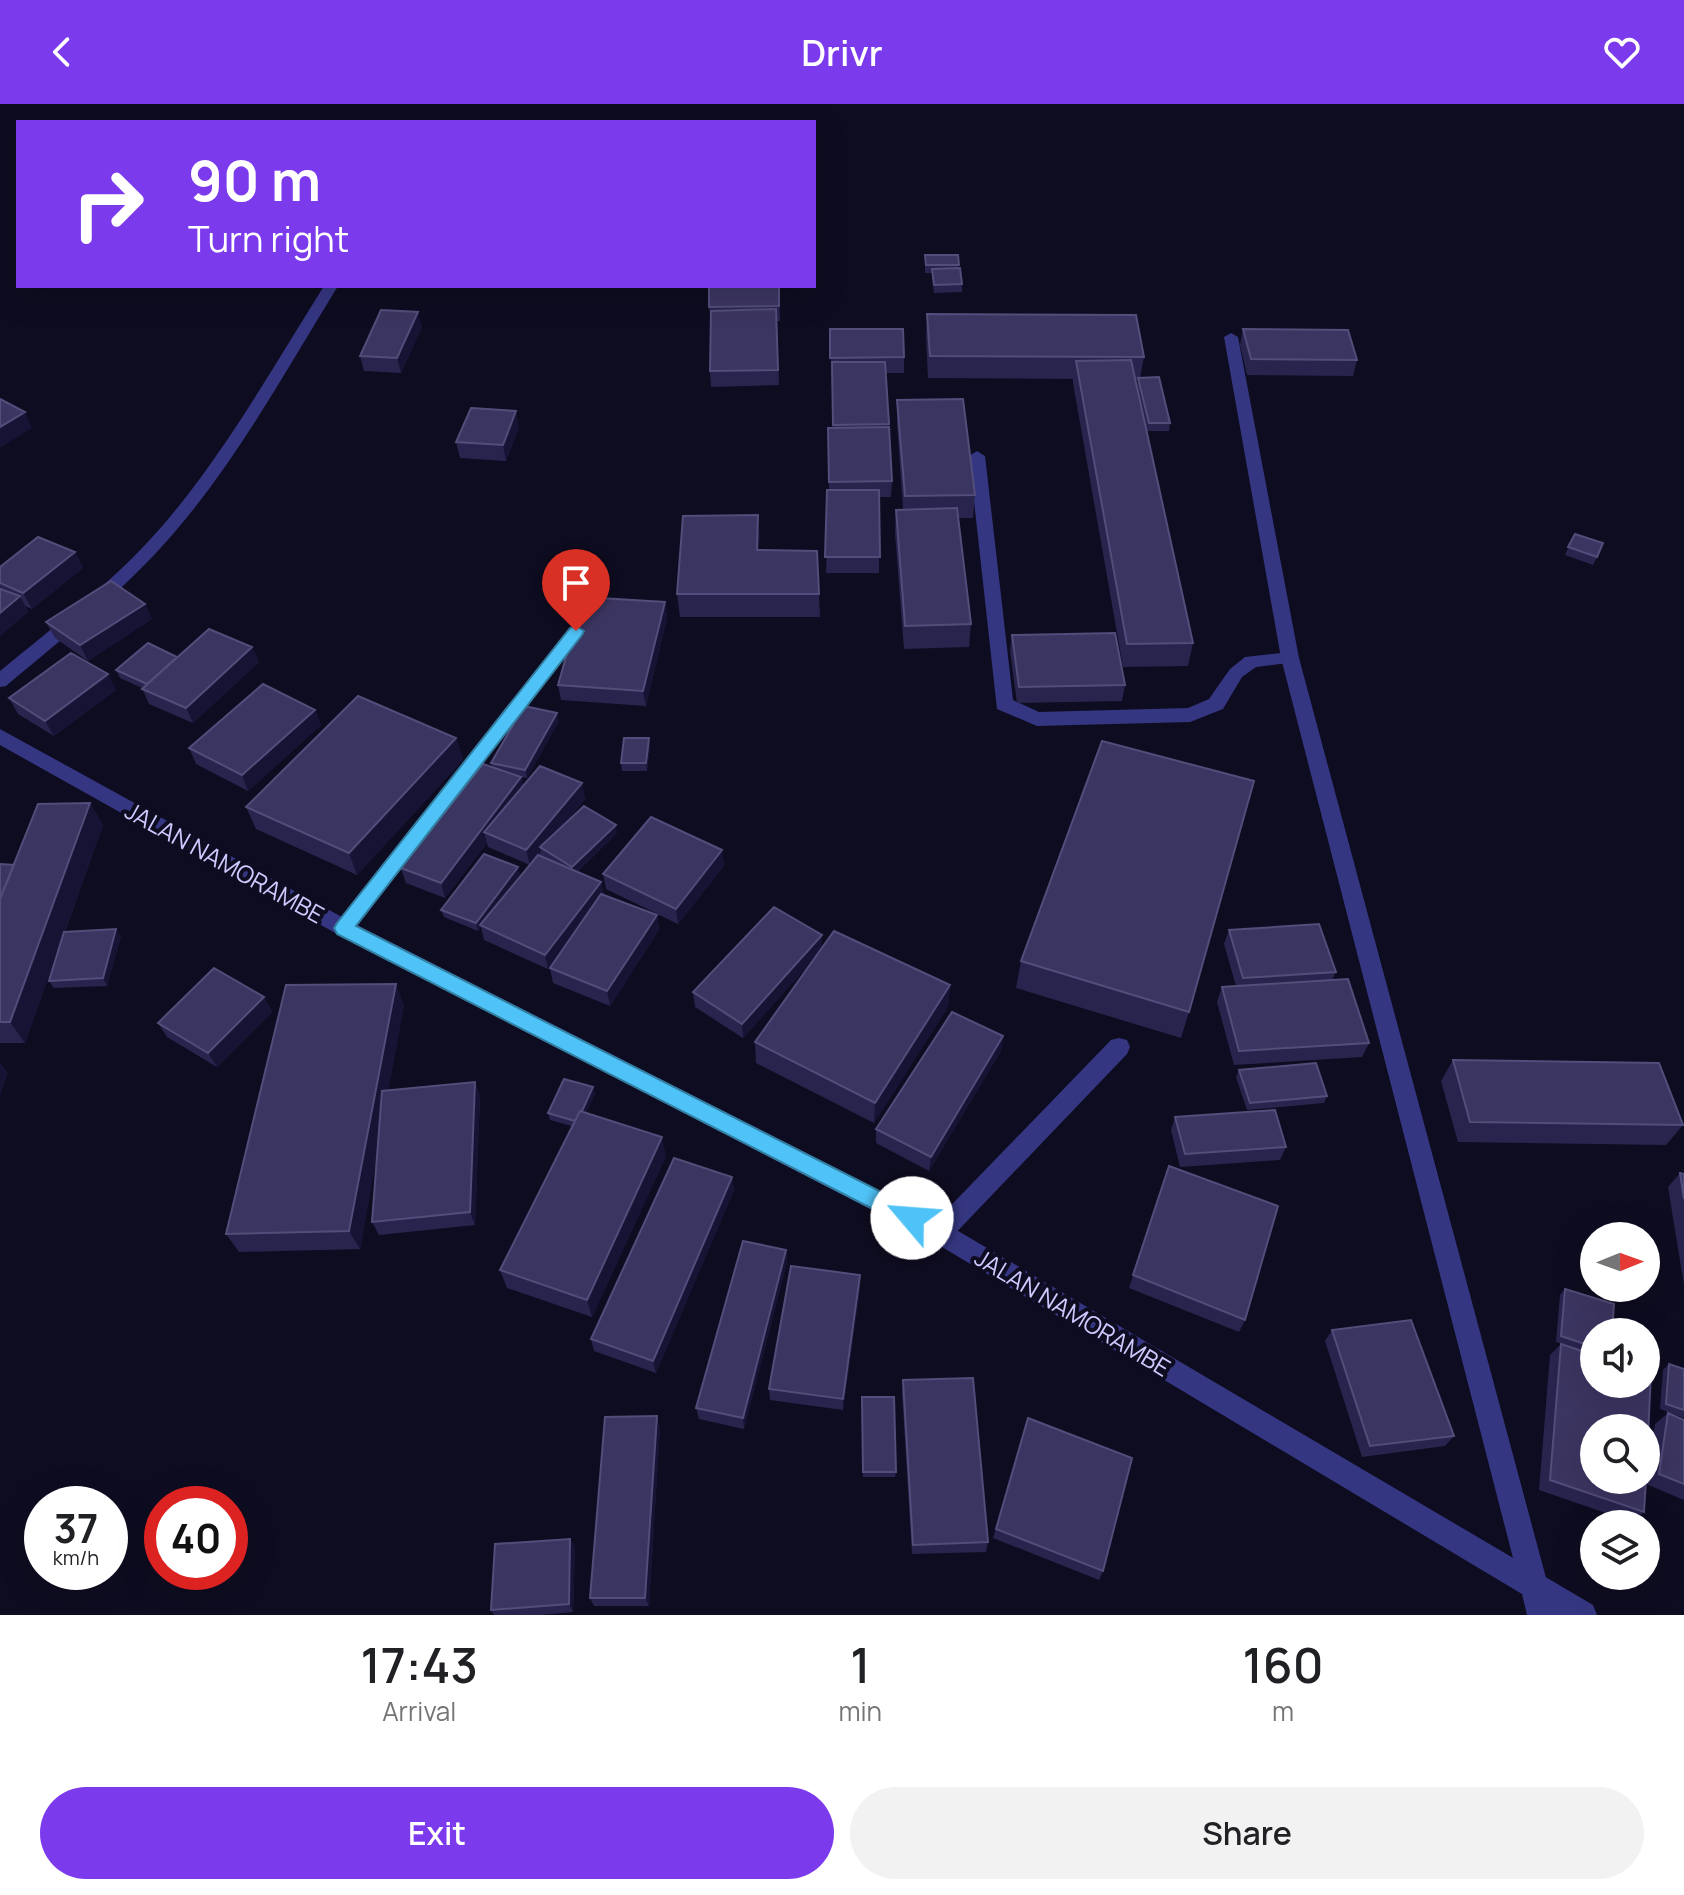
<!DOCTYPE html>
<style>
body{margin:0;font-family:Manrope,sans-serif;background:#f2f2f2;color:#202124;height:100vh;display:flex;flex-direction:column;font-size:30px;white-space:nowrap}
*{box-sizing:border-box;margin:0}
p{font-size:26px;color:#757577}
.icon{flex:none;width:44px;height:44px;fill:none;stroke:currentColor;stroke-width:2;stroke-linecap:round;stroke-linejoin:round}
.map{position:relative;height:1511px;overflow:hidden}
.panel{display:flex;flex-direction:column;background:#fff;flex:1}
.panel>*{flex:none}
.banner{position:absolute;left:16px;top:16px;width:800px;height:168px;border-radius:0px;box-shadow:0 8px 32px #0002;background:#7c3aed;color:#fff;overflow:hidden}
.needle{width:52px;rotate:89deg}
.controls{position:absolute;left:1580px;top:1118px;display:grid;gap:16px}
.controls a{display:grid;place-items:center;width:80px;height:80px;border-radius:50%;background:#fff;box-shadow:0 8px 32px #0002;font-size:40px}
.speed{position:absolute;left:24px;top:1382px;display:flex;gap:16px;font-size:40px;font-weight:700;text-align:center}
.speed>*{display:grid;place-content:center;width:104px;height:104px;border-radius:50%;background:#fff;box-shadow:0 8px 32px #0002;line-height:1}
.speed small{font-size:20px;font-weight:400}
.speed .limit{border:12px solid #d22;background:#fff;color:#111}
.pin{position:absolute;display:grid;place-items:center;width:68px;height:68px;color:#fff;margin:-82px -34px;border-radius:50% 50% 50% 0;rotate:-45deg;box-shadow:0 0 8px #0007}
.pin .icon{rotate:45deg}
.me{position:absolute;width:88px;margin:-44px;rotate:297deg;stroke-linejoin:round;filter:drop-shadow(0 0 6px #0008)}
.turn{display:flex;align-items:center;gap:28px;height:168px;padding:0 40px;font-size:36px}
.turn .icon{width:104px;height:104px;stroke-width:2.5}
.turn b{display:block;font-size:56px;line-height:68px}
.eta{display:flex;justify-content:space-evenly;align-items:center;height:136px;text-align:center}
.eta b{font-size:48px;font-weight:600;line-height:56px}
.action{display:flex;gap:16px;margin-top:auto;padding:16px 40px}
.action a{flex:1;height:92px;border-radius:48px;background:#7c3aed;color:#fff;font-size:32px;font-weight:600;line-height:92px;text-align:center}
.action a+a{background:#f2f2f2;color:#202124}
header{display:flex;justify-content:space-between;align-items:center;height:104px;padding:0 40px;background:#7c3aed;color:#fff;font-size:36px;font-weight:600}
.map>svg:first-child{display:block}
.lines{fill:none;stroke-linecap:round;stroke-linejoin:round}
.service{fill:#353681;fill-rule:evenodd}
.minor{fill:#353681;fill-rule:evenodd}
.tertiary{fill:#353681;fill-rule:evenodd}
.wall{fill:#29244e}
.shaded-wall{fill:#171334}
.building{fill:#3b3561;stroke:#524d7a;stroke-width:2}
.route{fill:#4fc3f7;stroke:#337fa1;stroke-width:2}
.labels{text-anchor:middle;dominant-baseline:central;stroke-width:8;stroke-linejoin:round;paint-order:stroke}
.street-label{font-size:24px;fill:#cdcaff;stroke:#0e0c20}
</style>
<header><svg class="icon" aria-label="back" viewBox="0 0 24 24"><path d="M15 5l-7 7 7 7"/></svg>Drivr<svg class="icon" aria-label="heart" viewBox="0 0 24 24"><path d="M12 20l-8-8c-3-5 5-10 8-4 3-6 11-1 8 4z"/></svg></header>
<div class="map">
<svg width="1684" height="1511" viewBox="0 0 1684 1511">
<rect width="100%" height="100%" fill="#0e0c20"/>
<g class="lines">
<path class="service" d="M977,347L985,352L1013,596L1039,608L1188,604L1209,595L1230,565L1245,553L1290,548L1299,554L1296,558L1256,563L1242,573L1223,605L1190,618L1037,622L997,605L969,352Z"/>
<path class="minor" d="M324,182H338C286,266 238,355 173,430C124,487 64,533 6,582L0,583V567C56,521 116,476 164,420C226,347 273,263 324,182Z
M1231,229L1238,233L1299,554L1549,1485L1545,1495L1535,1499L1525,1495L1521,1485L1281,554L1224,233Z
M576,521L582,523L585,527L582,531L351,830L344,832L337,830L334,824L337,818L570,523Z
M1119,934L1127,936L1130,943L1127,950L948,1137L940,1140L932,1137L928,1129L932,1121L1111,936Z"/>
<path class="tertiary" d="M0,625L351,818L948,1121L1593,1501L1597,1511H1527L1522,1490L932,1137L337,830L0,641Z"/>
</g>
<path class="wall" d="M925,151H958V164L962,180V188L934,189L932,169H925Z
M779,182L780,217H777L779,281L711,283L710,267L711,219L709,203Z
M927,210L1144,253L1140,274L1170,319L1169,327H1147L1137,282L1138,276H1135L1193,539L1188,562L1123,563L1073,279V275L928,274L926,233Z
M422,223L401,269L364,267L360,252Z
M830,225L904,253V269H886L892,377L891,393H879V469H826L829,386L828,324H833Z
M1243,225L1357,256L1353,272L1247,271L1240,241Z
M897,296L975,391L973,414H958L971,520L969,543L904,545L895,429L896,406L903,405L897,319Z
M519,323L506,357L460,354L456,338Z
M758,411L759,446L819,490L820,513H680L677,490Z
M1575,430L1597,453L1593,461L1565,451Z
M75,448L83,464L32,505L25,502L28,508L0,532V463Z
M665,498L667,514L646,602L561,596L558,581Z
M145,500L152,515L88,557L55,534L46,518Z
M1012,531L1125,581L1122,597L1017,599L1010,547Z
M252,543L259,558L193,619L149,600L142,584L120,574L116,566L177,553Z
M116,586L54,632L18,610L9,594Z
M315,606L321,621L248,687L196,660L189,644Z
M559,617L527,674L519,673H521L523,682L582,679L585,695L561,724L617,729L577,768L601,778L604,791L657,811L659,826L610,902L553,879L550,864L552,860L548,865L484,836L481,823L478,827L444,813L441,806L520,770L504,792L530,761L488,743L487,739L445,794L406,779L401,764L492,663L491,659Z
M456,634L463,656L357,771L256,725L246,703Z
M650,642L647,667H622L621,659Z
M90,699L103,721L65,828L121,832L107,882L54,884L49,877L57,849L25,939H0V760L14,761Z
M722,746L724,762L678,820L606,785L603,770Z
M1229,826L1336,868L1332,876L1369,939L1362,953L1234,961L1217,898L1222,883L1236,882L1224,840Z
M822,844L950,881L948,903L874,1019L756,959L755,938L814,855L743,934L695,903L693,888Z
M1021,857L1189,908L1181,934L1016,884Z
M264,893L272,908L217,963L167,933L158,919Z
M404,901L388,987L475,978L480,992L475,1121L379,1131L372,1118L378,1044L360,1145L239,1148L226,1130Z
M1003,932L1001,947L929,1067L876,1039V1025Z
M1453,956L1683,1021L1666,1041L1458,1038L1441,977Z
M1239,966L1327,992L1324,999L1247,1006L1236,973Z
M593,983L595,990L586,1009L666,1052L592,1213L507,1184L500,1166L572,1022L550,1016L548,1009Z
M1175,1013L1286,1043L1280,1056L1180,1063L1171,1026Z
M1169,1062L1245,1216L1239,1228L1129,1184Z
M1680,1069L1684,1070V1181L1668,1083Z
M732,1073L734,1086L656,1269L594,1247L591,1235Z
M786,1146L787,1158L744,1325L699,1315L696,1304Z
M860,1184L843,1306L770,1296L769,1285Z
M1565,1185L1594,1228V1251L1556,1238L1560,1191Z
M1332,1226L1454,1332L1445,1342L1362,1353L1325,1237Z
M1561,1240L1644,1408L1632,1418L1539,1386L1550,1251Z
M1669,1260L1684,1265V1314L1660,1305L1663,1266Z
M903,1276L988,1438L986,1448L912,1450L902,1288Z
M862,1293L896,1368L895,1373H863Z
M1668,1309L1684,1316V1396L1646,1380L1655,1320Z
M1028,1314L1103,1467L1099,1476L993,1434Z
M660,1323L649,1502H594L590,1494Z
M570,1435L575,1444L573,1508L541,1511H494L491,1506Z"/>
<path class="shaded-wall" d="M418,208L422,223L401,269L397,254Z
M516,307L519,323L506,357L503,341Z
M25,308L32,324L0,344V323Z
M758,411L760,434L758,469L757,446Z
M75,448L83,464L32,505L23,489Z
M20,492L28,508L0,532V509Z
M665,498L667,514L646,602L643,587Z
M145,500L152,515L88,557L80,541Z
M252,543L259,558L193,619L186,604Z
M108,570L116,586L54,632L45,617Z
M315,606L321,621L248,687L242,671Z
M557,609L559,617L527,674L525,666Z
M456,634L463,656L357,771L349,749Z
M649,634L650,642L647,667L646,659Z
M521,673L524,689L484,728L487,739L445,794L441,779Z
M582,679L585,695L543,745L540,743L541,748L530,761L526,746Z
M90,699L103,721L25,939L10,918Z
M616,721L617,729L574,770L572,763Z
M722,746L724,762L678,820L676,805Z
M518,763L520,770L482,822L480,821L481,823L478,827L476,819Z
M601,778L604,793L548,865L545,851Z
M657,811L659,826L610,902L607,887Z
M116,825L121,832L107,882L103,874Z
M822,831V846L743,934L742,920Z
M396,880L404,901L360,1145L349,1127Z
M950,881L948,903L874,1019L875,999Z
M264,893L272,908L217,963L208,949Z
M1003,932L1001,947L929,1067L931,1053Z
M0,958L8,969L0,992Z
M475,978L480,992L475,1121L470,1108Z
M593,983L595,990L579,1024L577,1017Z
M662,1033L666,1052L592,1213L587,1196Z
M732,1073L734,1086L656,1269L653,1257Z
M786,1146L787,1158L744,1325L743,1314Z
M860,1171V1184L843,1306V1295Z
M657,1312L660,1323L649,1502L645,1494Z
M570,1435L575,1444L573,1508L569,1500Z"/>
<path class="building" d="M925,151H958L959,161H926Z
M960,164L962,180L934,181L932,165Z
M709,182H779V202L709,203Z
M776,205L778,266L710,267L711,207Z
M381,206L418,208L397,254L360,252Z
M927,210L1136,211L1144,253L930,252Z
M830,225H903L904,253L830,254Z
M1243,225L1348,226L1357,256L1251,255Z
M1131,256L1193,539L1127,540L1076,257Z
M832,258H885L889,320L833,321Z
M1159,273L1170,319H1149L1138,274Z
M0,295L25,308L0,323Z
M963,295L975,391L905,392L897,296Z
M471,304L516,307L503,341L456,338Z
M889,323L892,377L829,378L828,324Z
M827,386H879L880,453H825Z
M957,404L971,520L905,522L896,406Z
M758,411L757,446L817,447L819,490H677L683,412Z
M1575,430L1603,439L1597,453L1568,443Z
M38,433L75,448L23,489L0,479V463Z
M111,477L145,500L80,541L46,518Z
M0,485L20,492L0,509Z
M583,493L665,498L643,587L558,581Z
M209,525L252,543L186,604L142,585Z
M1115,529L1125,581L1019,583L1012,531Z
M148,539L177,553L147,580L116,566Z
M71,549L108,570L45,617L9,594Z
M263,580L315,606L242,671L189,644Z
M358,592L456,634L349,749L246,703Z
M524,602L557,609L525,666L491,659Z
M624,634H649L646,659H621Z
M1102,637L1254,677L1189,908L1021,857Z
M483,660L521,673L441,779L401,764Z
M540,662L582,679L526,746L484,728Z
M90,699L10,918H0V795L38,700Z
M584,702L616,721L572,763L540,743Z
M651,713L722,746L676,805L603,770Z
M484,750L518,763L476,819L441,806Z
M538,751L601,778L545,851L480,821Z
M0,760L14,761L0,795Z
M601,790L657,811L607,887L550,864Z
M774,803L822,831L742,920L693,888Z
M1319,820L1336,868L1243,874L1229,826Z
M116,825L103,874L49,877L64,828Z
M834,827L950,881L875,999L755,938Z
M214,864L264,893L208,949L158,919Z
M1348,875L1369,939L1239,947L1222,883Z
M396,880L349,1127L226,1130L286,881Z
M952,908L1003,932L931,1053L876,1025Z
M1453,956L1659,959L1683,1021L1470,1018Z
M1316,959L1327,992L1250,999L1239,966Z
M564,975L593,983L582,1007H580L575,1017L548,1009Z
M475,978L470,1108L372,1118L382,987Z
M1275,1006L1286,1043L1185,1050L1175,1013Z
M580,1007L662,1033L587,1196L500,1166Z
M674,1054L732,1073L653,1257L591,1235Z
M1169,1062L1278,1102L1245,1216L1133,1171Z
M1680,1069L1684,1070V1095Z
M743,1137L786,1146L743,1314L696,1304Z
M791,1162L860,1171L843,1295L769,1285Z
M1565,1185L1614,1200L1612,1228H1594V1243L1561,1232Z
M1411,1216L1454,1332L1370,1342L1332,1226Z
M1561,1240L1594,1251V1280H1646V1268L1651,1269L1646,1372V1324H1594V1376H1646L1644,1408L1550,1376Z
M1669,1260L1684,1265V1306L1666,1300Z
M973,1274L988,1438L913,1441L903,1276Z
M862,1293H894L896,1368H863Z
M1668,1309L1684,1316V1380L1659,1370Z
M657,1312L645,1494H590L605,1313Z
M1028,1314L1132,1354L1103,1467L996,1425Z
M570,1435L569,1500L491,1506L495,1440Z"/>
<path class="route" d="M576,522L584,527L582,531L356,822L919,1107L923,1114L919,1121L912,1124L904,1121L337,830L334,824L337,819L570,524Z"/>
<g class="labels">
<g class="street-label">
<text transform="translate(225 758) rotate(29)">JALAN NAMORAMBE</text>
<text transform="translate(1073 1208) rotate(31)">JALAN NAMORAMBE</text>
</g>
</g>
</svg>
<div class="controls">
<a><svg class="needle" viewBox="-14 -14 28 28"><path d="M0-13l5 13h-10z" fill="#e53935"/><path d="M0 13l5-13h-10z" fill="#757577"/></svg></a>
<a><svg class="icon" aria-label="sound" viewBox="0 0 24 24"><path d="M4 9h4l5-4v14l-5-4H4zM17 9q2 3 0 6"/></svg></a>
<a><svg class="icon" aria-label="search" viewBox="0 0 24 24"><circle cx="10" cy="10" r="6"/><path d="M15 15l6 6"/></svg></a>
<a><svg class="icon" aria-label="layers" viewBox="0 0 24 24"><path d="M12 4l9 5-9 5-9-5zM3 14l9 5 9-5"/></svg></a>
</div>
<div class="speed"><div>37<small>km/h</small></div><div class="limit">40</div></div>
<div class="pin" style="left:576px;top:527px;background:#d93025"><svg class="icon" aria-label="arrive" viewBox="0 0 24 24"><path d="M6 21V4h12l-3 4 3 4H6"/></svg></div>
<svg class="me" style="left:912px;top:1114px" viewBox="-20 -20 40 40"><circle r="19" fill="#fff"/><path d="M0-13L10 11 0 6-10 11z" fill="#4fc3f7"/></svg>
<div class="banner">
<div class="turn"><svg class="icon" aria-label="right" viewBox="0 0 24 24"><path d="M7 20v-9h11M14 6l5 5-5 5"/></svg><div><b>90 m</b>Turn right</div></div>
</div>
</div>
<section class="panel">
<div class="eta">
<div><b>17:43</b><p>Arrival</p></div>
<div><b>1</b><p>min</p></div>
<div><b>160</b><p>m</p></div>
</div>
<div class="action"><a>Exit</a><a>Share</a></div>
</section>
